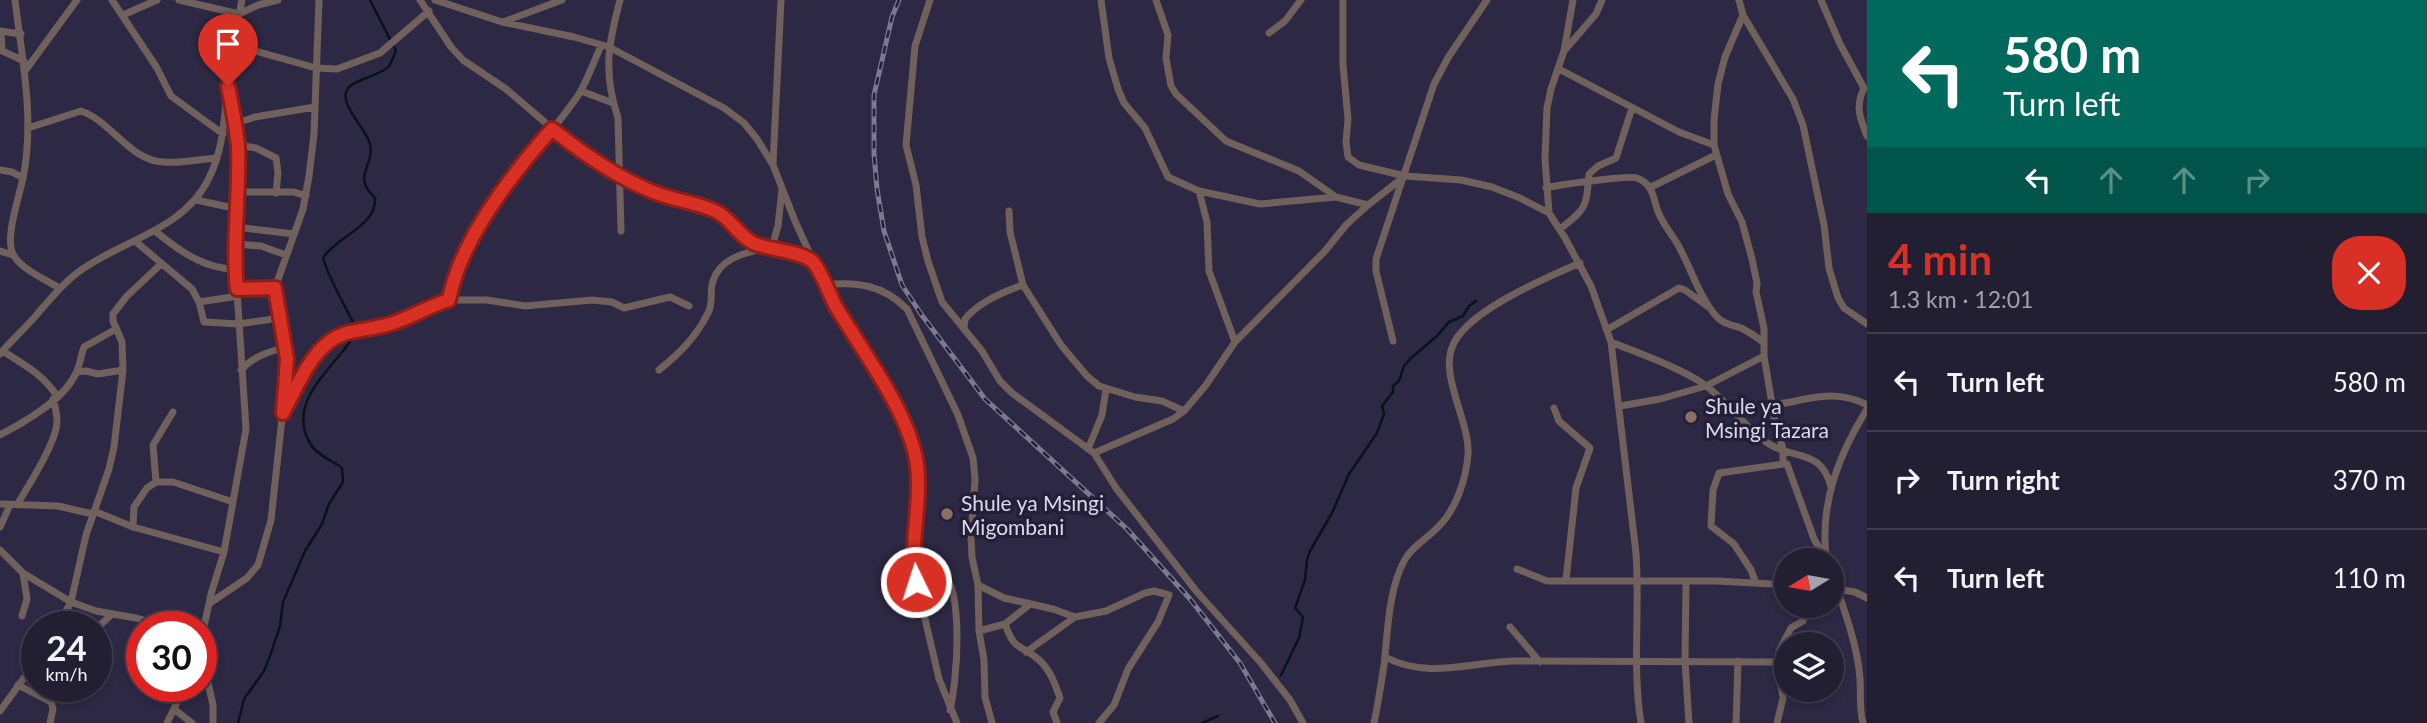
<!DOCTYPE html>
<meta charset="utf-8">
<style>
body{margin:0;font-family:Lato,sans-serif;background:#2e2c3f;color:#f1f3f6;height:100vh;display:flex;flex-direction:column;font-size:26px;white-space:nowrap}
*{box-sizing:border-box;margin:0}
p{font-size:23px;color:#a2a2ac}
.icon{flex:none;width:38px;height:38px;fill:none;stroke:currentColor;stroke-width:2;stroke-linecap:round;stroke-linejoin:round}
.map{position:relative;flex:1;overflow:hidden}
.side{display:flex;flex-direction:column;background:#221f33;width:560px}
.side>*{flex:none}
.hud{background:#00695c;color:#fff;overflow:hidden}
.needle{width:46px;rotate:259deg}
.fabs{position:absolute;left:1774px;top:548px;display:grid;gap:14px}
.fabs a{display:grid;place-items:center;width:70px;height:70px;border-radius:50%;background:#221f33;box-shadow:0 4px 10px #0003,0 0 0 2px #3f3d4e;font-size:35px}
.speed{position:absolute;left:21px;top:611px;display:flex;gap:14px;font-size:35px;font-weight:700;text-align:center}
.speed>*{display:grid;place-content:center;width:91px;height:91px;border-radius:50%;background:#221f33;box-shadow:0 4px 10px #0003,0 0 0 2px #3f3d4e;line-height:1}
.speed small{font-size:18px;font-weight:400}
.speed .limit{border:10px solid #d22;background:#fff;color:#111}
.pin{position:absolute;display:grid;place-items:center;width:60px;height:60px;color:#fff;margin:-72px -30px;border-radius:50% 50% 50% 0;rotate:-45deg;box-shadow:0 0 7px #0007}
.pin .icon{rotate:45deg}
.me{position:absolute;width:77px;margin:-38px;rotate:356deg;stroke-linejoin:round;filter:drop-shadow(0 0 5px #0008)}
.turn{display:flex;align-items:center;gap:24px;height:147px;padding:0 21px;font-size:32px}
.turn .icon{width:91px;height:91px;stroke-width:2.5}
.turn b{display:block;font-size:49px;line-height:60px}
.lanes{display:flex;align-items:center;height:66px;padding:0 21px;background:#0003;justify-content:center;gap:35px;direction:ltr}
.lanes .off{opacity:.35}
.round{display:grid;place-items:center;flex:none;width:74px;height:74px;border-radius:28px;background:#2e2c3f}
.overview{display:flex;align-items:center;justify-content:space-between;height:119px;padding:0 21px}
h1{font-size:42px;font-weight:700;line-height:52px;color:#d93025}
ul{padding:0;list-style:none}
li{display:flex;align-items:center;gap:21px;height:98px;padding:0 21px;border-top:2px solid #3f3d4e}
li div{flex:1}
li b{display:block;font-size:26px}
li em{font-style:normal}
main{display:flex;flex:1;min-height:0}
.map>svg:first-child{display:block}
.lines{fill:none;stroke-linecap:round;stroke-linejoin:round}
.stream{stroke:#051419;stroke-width:2.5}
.street{stroke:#70615c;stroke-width:7}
.rail-casing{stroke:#7c7990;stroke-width:5}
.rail{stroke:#231f39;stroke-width:2.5;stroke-dasharray:8;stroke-linecap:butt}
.route-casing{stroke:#8d1f18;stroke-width:18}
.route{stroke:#d93025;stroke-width:12}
.education-dot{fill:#8d6e63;stroke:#231f39;stroke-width:2.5}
.labels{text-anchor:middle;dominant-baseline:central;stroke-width:7;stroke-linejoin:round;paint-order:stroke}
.poi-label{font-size:21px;fill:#dbdaec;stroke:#231f39;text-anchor:start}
</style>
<main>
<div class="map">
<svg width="1867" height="723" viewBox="0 0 1867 723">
<rect width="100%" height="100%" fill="#2d2944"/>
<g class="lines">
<path class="stream" d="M1281,675L1299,638L1303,617L1295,608L1305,580L1307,560L1310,551L1332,513L1349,474L1377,433L1384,414L1382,406L1393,392V386L1399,381L1404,366L1411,358L1437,336L1449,322L1463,316L1469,306L1476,301
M238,723L244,699L264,671L270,656L280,626L283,602L305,551L322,524L329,504L343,482L342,468C333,461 317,455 311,445C283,400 338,366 357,331C346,306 331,284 323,258C336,237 377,226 375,198C351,175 375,167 370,144C366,128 339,105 347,90C353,79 379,77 389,66C392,62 394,55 396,51L370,0
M1202,723L1218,716"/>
<path class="street" d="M15,0C22,59 35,119 23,178C19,197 6,234 12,252C18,268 45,279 59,288
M112,0L157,68L171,96L223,134
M179,0L239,14L258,5L278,0
M420,0L451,47L463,60L506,89L569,143L636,184L657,194L719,213L747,239L755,244L780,248L812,261
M435,0L502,22L574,37L609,47L724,108L744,123L757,139L773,165L795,221L824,285L895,404L907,430L917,465L912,563L939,679L957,723
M620,0C608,45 603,72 618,118L621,231
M930,0L915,46L906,145L916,185L922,237L928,261L942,302L982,351L1000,381L1012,393L1094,453L1116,488L1158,542L1197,592L1261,663L1290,700L1303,723
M1101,0L1109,58L1118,89L1124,103L1145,128L1168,177L1199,191L1260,204L1336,197L1368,205
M1156,0L1168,35L1166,58L1171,86L1176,94L1226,141L1299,171L1336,197
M1343,0V65L1348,119L1346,142L1348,157L1359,165L1405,176
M1739,0L1743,15L1793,99L1803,125L1824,225L1829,268L1838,298L1844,308L1867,324
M1821,0L1840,44L1864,88C1855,106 1860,119 1867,136
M123,15L157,0
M1743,15L1725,57L1718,84L1714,120V145L1728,194L1742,222L1752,259L1757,283L1756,292L1764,328V356L1775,422L1783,449V464H1787L1814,539L1826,560
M503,22L562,0
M0,31L21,34
M1,31L2,51
M1269,33L1285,21L1301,0
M234,45L316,68L337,69L380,53L429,11
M0,50L24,61
M1564,51L1596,14L1602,0
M1559,69L1679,132L1714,145
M25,71L77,0
M581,91L613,103
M231,125L255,117L315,107
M28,128L81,111C111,121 129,160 163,162C180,164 200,159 217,158
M238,145L256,148L276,158L278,173L276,193
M773,164L781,0
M0,170L12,172L23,178
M1651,187L1716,155
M1546,188C1557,185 1630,175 1637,178C1657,186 1652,203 1661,218C1666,228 1673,236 1678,245C1691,268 1699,297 1717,317C1723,324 1732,325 1741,328C1749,332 1757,337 1764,343
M1199,191L1207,222L1209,271L1235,342
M238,192H294L306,196
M196,200L238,209
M1009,211L1010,232L1023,285L1061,345L1087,376L1099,386L1135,397L1162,401L1184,411
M1549,213L1545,159L1547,108L1551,89L1564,51L1573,0
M236,227L294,234
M1560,229C1587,208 1586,208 1589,174L1598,166L1616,158L1632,108
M155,231C178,250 204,269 235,269
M135,241L192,289L199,302L204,322L238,324L281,318
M234,244L261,246L286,255
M772,247L778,226L782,189
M0,251L13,255
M824,285C857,281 883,285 907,309L958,415L973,458L975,479L971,537L972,557L978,585L979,631L984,660L985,697L992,723
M237,289L275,288
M449,300C464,220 535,159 579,94C588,79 594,61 601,46
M199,302L238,296
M964,329L965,319C979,302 1002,292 1023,285
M1608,329L1679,288L1685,290L1707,306
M1393,341L1376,271V259L1434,84L1449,56L1487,0
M1611,342C1638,353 1681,368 1705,385C1728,402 1745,428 1769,444C1795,460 1822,449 1831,487
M3,351C24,365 43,374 57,396
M0,354C10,342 22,331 33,319C47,303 60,286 77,273C120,240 184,231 209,178C224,148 224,117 228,84C232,56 236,28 242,0
M241,370C254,356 268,352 286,347
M659,370C680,353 696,337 708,313C714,302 709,292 713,281C720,258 745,253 765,248
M77,372L86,371L98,374L123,370
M1772,403C1782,405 1791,402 1800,400C1824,395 1845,393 1867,405
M1620,406L1660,399L1706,386L1764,356
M1554,408L1559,421L1590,448L1576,488L1566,580
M285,409L309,366L329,341L350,332L373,330L401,321L438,303L449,300H487L525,306L592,300L612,302L624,308L670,297L689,306
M0,435C25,422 64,400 76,373C80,365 81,355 84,347L116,329
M1088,449L1102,415L1106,389
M1094,453L1173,419L1184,411L1206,385L1235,342L1325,251L1346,225L1368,205L1405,176L1461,180L1492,187L1520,198L1549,213L1565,238L1591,286L1611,342L1636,553C1640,609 1632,667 1641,723
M156,482L153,445L173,412
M0,504L58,506L93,514
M17,505C28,486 57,442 57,421C57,414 55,406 53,399
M94,511L133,527L224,552
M0,527L10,505
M133,527L134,507L147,488L156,482H173L233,502
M0,550L23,573L71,602L96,611L136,618L165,626
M1826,556C1820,502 1839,454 1867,409
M912,563C923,564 935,563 943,571C964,595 957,680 950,710
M1517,569L1547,581H1717L1787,585
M1832,577C1844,606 1858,648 1860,679C1861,694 1859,709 1863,723
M1686,581L1685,661L1689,723
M1756,583L1751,570L1734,544L1711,526L1713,490L1719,473L1783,464
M978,585L1004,598L1053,609L1075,617
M1837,589L1855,592L1867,598
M210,603L247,578L258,565L271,520L287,372L284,333L275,288L303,209L309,176L314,134L319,0
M22,616L27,599L23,573
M1005,624C1015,652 1019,643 1038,659C1050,669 1055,684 1060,698L1053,712L1057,723
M58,626L71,602L86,535L109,469L114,447L123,370L122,342L113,321V314L126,297L161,264
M1510,627L1540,662
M96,629L111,615
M979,631L1005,624L1029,605
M201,641L211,594L224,552L246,429L234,244L238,209V145L228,86
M201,651L213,705V723
M1026,652L1075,617L1106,611L1145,593L1154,591L1169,595L1158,622L1128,669L1114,705L1099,723
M1385,657C1427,679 1468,663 1512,661L1777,662
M18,685L51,702L53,709L50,723
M174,709L192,723
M0,711L37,660
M167,723L185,686
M1374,723C1378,704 1381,684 1384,665C1388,631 1388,592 1404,561C1412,546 1427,539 1438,527C1456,510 1466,479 1468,455C1471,422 1436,372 1455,341C1473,309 1545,278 1580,263
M1736,723L1738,661
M1777,723L1783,698L1777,662L1780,649L1791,628L1803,621L1809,606"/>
<defs>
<path id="rail" d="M899,0L892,17L874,95V154L877,189L884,231L902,285L921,314L985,399L1127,529L1190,599L1240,663L1275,723"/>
</defs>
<use href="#rail" class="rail-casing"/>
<use href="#rail" class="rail"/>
</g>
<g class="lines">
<defs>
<path id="route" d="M228,86C232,106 236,126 238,146C240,194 232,241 237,289L275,288L287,359L283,413C299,384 314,339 351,332C365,329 379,328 393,323C412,317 429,306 449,300C460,240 512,174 552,129C582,153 619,179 656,193C675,201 697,202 717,212C731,219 738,235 753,243C767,250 802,251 813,262C820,269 830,295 835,305C862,351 910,413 917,465C922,504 909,544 916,582"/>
</defs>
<use href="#route" class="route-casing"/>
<use href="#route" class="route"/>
</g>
<g class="education-dot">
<circle cx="1691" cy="417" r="7"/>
<circle cx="947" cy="514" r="7"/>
</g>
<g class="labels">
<g class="poi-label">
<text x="1705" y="405">Shule ya<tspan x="1705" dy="24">Msingi Tazara</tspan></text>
<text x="961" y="502">Shule ya Msingi<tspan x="961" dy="24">Migombani</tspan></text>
</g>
</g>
</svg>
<div class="fabs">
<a><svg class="needle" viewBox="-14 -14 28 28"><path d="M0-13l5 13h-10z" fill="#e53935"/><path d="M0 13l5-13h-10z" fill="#a2a2ac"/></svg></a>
<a><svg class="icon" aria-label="layers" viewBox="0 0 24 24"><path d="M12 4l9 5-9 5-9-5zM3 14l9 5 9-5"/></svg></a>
</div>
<div class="speed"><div>24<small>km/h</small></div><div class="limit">30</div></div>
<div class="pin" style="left:228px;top:86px;background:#d93025"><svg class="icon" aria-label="arrive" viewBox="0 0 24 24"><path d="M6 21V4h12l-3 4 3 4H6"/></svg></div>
<svg class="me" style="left:916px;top:582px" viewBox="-20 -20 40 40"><circle r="17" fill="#d93025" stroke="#fff" stroke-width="3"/><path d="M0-11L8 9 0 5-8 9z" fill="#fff"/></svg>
</div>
<section class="side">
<div class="hud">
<div class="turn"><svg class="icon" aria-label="left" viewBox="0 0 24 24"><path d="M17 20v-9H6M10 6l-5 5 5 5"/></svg><div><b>580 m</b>Turn left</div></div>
<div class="lanes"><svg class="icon" aria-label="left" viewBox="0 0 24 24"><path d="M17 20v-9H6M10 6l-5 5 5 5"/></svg><svg class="icon off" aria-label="ahead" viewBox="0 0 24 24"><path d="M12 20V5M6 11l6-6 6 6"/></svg><svg class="icon off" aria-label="ahead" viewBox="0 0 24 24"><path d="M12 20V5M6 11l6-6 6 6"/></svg><svg class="icon off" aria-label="right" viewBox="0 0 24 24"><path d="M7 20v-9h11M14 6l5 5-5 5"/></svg></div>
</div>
<div class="overview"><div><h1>4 min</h1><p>1.3 km · 12:01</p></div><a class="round" style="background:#d93025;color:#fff"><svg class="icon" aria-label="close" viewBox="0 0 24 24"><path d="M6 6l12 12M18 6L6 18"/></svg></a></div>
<ul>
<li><svg class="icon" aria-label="left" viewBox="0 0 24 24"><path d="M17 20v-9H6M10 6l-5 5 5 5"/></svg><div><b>Turn left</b></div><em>580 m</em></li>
<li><svg class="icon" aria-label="right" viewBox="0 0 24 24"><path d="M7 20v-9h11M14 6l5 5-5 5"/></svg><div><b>Turn right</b></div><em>370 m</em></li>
<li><svg class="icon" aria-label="left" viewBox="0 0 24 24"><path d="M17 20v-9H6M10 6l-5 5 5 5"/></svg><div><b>Turn left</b></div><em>110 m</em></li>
</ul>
</section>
</main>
